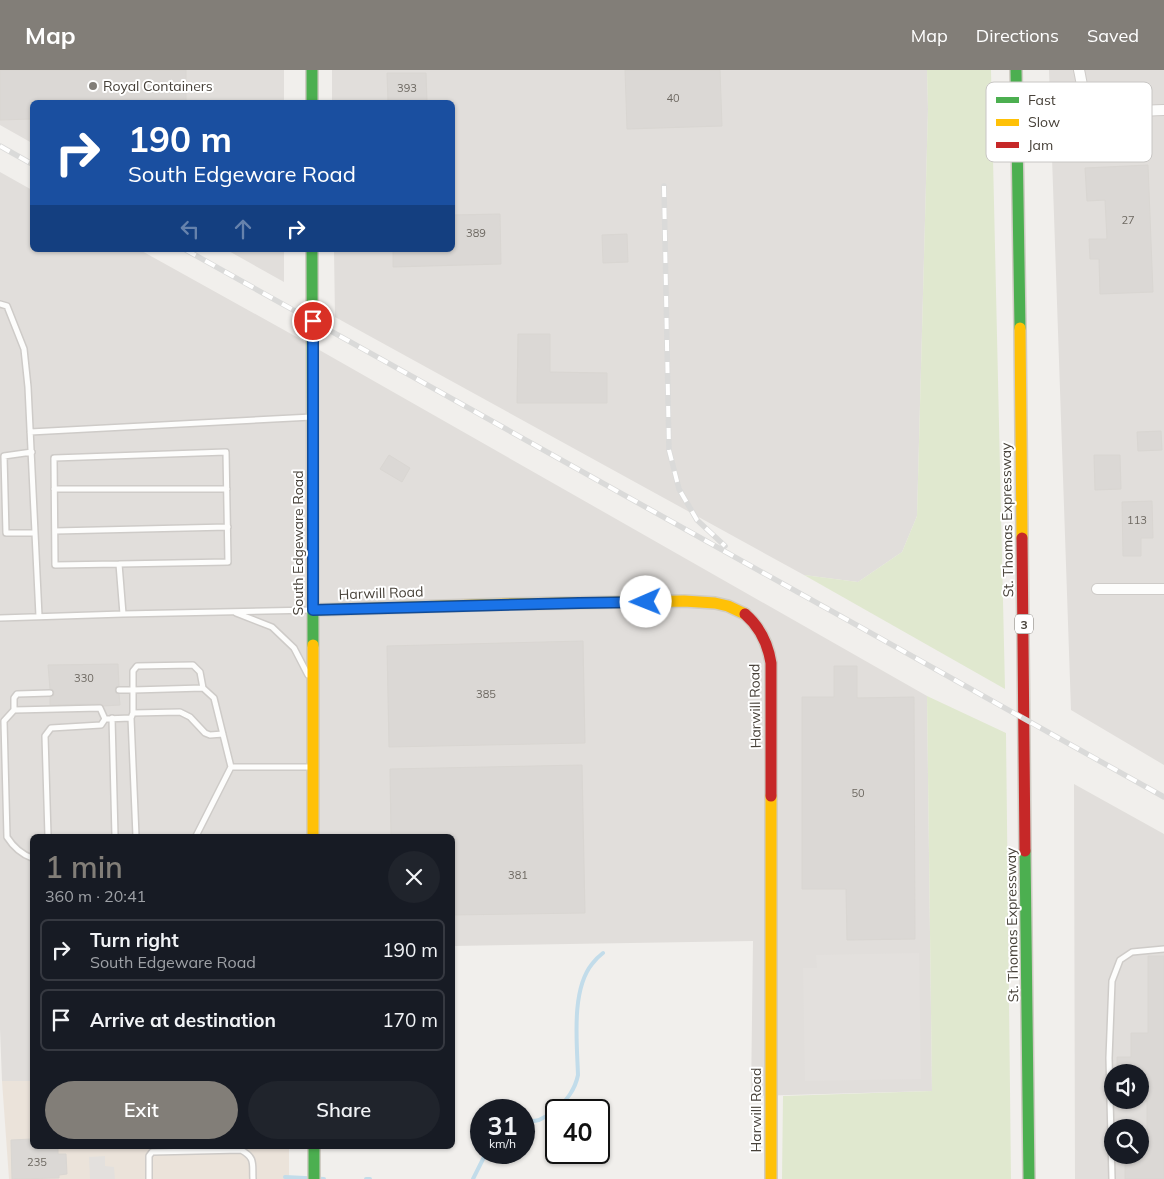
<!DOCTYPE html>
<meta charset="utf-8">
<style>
body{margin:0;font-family:Mulish,sans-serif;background:#20242c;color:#f1f3f6;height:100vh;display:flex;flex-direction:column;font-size:19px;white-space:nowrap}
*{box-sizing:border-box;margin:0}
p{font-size:16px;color:#9ea1a6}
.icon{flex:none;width:28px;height:28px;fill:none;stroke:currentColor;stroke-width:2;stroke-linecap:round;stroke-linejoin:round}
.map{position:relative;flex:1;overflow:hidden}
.sheet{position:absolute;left:30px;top:764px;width:425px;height:315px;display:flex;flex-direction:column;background:#171b24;border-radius:8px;box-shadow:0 1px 4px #0004}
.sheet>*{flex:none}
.top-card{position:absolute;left:30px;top:30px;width:425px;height:152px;border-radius:8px;box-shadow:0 1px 4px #0004;background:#1a4fa0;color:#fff;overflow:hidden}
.controls{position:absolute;left:1104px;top:994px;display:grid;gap:10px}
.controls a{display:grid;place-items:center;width:45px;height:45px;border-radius:50%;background:#171b24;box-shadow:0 1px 4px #0004;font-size:25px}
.speed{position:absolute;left:470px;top:1029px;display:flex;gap:10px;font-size:25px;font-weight:700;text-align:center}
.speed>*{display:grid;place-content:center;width:65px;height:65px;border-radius:50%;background:#171b24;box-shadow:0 1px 4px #0004;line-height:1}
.speed small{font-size:12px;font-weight:400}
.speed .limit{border:2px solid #111;border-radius:8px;background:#fff;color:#111}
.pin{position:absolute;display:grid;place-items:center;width:42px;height:42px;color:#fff;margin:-21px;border:2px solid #fff;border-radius:50%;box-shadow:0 1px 5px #0007}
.me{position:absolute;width:55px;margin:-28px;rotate:269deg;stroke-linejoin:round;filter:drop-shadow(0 0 4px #0008)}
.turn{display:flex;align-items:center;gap:18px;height:105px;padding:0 15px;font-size:22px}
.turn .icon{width:65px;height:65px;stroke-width:2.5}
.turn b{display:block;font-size:35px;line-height:42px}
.lanes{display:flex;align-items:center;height:48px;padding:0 15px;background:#0003;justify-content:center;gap:25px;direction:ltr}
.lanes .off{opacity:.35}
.round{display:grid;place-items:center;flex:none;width:52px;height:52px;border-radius:26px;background:#20242c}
.summary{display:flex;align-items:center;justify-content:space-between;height:85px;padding:0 15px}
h1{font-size:30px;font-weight:600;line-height:38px;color:#827e78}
.cta{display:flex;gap:10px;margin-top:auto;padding:10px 15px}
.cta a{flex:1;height:58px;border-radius:30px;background:#827e78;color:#fff;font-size:20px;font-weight:600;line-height:58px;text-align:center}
.cta a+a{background:#20242c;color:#f1f3f6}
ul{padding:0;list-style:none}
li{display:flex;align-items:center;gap:15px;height:62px;margin:0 10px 8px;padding:0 5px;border:2px solid #363941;border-radius:8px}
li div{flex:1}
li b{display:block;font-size:19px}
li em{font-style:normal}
header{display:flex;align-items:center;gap:30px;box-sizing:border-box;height:70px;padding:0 25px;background:#827e78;color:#fff}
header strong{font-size:24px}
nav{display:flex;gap:28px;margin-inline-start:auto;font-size:18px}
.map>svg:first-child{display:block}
.commercial{fill:#ebe3da}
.industrial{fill:#e1dedb;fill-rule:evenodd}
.green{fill:#e0e8cf}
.parking{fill:#e3e0dd}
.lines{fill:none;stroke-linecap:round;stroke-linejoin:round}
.stream{stroke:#c2dcea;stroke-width:4}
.building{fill:#dbd8d5;stroke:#d9d6d2}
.lane-casing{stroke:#cecbc8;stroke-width:8}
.street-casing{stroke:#cecbc8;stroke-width:12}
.fast-casing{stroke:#d0ccc4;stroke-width:14}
.slow-casing{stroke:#d0ccc4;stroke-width:14}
.jam-casing{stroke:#d0ccc4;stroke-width:14}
.lane{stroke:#fdfdfc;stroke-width:5}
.street{stroke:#fdfdfc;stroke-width:10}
.fast{stroke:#4caf50;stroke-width:11}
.slow{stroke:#ffc107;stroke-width:11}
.jam{stroke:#c62828;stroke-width:11}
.rail-casing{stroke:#dadad9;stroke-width:5.5}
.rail{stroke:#fff;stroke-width:4;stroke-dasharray:11;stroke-linecap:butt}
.route-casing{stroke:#114b97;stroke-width:12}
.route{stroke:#1a73e8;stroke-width:9}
.poi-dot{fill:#827e78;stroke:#fff;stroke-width:2}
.labels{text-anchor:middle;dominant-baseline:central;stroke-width:4;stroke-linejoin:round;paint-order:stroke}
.number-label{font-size:11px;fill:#6d6861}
.shield{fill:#fff;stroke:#7e7a74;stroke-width:1}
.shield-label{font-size:12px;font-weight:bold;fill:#474139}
.poi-label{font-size:14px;fill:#474139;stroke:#fff;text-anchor:start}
.street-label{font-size:14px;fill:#474139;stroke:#fff}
.key{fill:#fff;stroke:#c8c6c4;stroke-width:1}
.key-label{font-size:14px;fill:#474139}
</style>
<header>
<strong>Map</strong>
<nav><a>Map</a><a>Directions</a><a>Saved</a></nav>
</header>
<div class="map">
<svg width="1164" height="1109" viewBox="0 0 1164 1109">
<rect width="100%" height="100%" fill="#f1efec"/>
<path class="commercial" d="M2,1011H32V1076H289V1109H9Z"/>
<path class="industrial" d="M0,0H284V32H32V73L0,55Z
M332,0H927L928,39L917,446L902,482L858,512L804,505L335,247L334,180H452V32H332Z
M1049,0H1164V695L1071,640Z
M0,102L32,120V180H140L293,265L927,626L932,1021L751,1026L753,871L453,876L452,766H32V1011H2L0,959Z
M227,180H284V212Z
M1074,714L1164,764V1109H1075ZM1112,1002H1140V1030H1112ZM1112,1058H1140V1085H1112Z"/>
<path class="green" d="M927,0H991L1005,619L804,505L858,512L902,482L917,446L928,39Z
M927,626L1006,663L1011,1109H782L783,1026L932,1021Z"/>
<path class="parking" d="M919,883L921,1009L805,1011L803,898H817L816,885Z
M105,1086V1096L114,1097L115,1109H90L89,1087Z"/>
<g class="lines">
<path class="stream" d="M557,1040C567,1029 575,1020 578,1005C577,973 571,920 592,894C595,890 599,886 603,883
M524,1053L539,1050L556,1041
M285,1107L324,1109
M366,1109H370
M473,1109L484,1087L488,1082"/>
</g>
<path class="building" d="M0,0H186V32H32V49L0,50Z
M625,0H720L722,56L627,59Z
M387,3H426L427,32H388Z
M1148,95L1153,222L1100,224L1099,189H1090L1089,169H1107L1105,130L1087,131L1085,98Z
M500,144L501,194L393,197V180H452V145Z
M627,164L628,192L603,193L602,165Z
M518,264H550V302L607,303V333H517Z
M1161,361L1162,380L1138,381L1137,362Z
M389,385L410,398L402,412L380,399Z
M1094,385H1120L1121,419L1095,420Z
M1152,431L1153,468H1141V486H1123L1122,432Z
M583,571L585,673L389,677L387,576Z
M118,594L119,616L116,617L115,620L116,623L119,624L120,635L103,636L100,634L50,635V627L54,625V622L52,619H50L48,595Z
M834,596H857V628L914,627L915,869L847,870L846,819H802V627H834Z
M582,695L585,843L452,845V766H391L390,699Z
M1148,886H1164V1109H1125V1085H1140V1069H1147V1031H1140V1002H1117V987H1131V963H1148Z
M32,1069V1076H39V1077H58V1084H66L67,1104L59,1105V1108L12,1109L11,1070Z"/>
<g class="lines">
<defs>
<path id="lane" d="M0,234L7,236L24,279L28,317L39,546
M30,362L312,347
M32,382L4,386L6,463H35
M54,419H227
M55,461L228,457
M119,494L55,495L54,388L226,382L228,492L119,494L123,544
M236,543L272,557L294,578L308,605
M0,548L123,544L313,540
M119,620H133V601L137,596L193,595L200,602L203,618L214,628L231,697L196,766
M14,640V628L17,624L50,623
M133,643L180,642L190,647L205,663L210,665L223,664
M112,648L115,766
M231,697H313
M48,766L45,666L51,658L101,655L105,649L131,648
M136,766L131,648L133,643V620L203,618
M32,788C21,784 14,778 7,767L4,651L14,640L100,638L105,649
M149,1109V1086L152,1082L241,1080C256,1088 252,1094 253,1109
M1112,1109L1109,988L1112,911L1120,890L1132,882L1164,879"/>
<path id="street" d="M1079,0C1082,12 1082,28 1093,37C1101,44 1151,40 1164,40
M1097,519H1164"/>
<path id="fast" d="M312,0V32
M1016,0L1020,258
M312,180L313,575
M1025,781L1029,1109
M314,1076V1109"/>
<path id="slow" d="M1020,258L1022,468
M313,540L510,534L684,531L715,533L728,536L745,544
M313,575V766
M771,726V1109"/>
<path id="jam" d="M1022,468L1025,781
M745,544C760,557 768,574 771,593V726"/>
</defs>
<use href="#lane" class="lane-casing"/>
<use href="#street" class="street-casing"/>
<use href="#fast" class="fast-casing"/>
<use href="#slow" class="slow-casing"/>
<use href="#jam" class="jam-casing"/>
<use href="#lane" class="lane"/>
<use href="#street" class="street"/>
<use href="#fast" class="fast"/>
<use href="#slow" class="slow"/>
<use href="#jam" class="jam"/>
<defs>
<path id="rail" d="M0,76L32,94
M664,116L669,380L679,419L697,450L725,476
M186,180L1164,727"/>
</defs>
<use href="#rail" class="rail-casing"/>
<use href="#rail" class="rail"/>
</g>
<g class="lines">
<defs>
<path id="route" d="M313,251V540L579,533L646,532"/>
</defs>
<use href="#route" class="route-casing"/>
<use href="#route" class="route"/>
</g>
<circle class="poi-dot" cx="93" cy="16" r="5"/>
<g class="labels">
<g class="number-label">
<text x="407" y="18">393</text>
<text x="673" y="28">40</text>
<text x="1128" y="150">27</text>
<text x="476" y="163">389</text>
<text x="1137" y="450">113</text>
<text x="84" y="608">330</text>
<text x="486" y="624">385</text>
<text x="858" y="723">50</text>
<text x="518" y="805">381</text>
<text x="37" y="1092">235</text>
</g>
<rect class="shield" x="1015" y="544.5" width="18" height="19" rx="4"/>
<g class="shield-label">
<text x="1024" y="554">3</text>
</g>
<g class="poi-label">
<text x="103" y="16">Royal Containers</text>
</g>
<g class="street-label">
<text transform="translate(1007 450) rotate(-91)">St. Thomas Expressway</text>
<text transform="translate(298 473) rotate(-90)">South Edgeware Road</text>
<text transform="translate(381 523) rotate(-2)">Harwill Road</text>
<text transform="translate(755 636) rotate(-91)">Harwill Road</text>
<text transform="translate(1012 855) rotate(-91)">St. Thomas Expressway</text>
<text transform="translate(756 1040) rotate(-90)">Harwill Road</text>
</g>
</g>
<rect x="986" y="12" width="166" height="80" rx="8" class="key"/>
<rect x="996" y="27" width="23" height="6" fill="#4caf50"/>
<rect x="996" y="49" width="23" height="7" fill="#ffc107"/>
<rect x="996" y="72" width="23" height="6" fill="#c62828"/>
<g class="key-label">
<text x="1028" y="35">Fast</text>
<text x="1028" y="57">Slow</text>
<text x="1028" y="80">Jam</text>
</g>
</svg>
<div class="controls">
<a><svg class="icon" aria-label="sound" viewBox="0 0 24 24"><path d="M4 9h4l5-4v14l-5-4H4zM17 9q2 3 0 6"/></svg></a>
<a><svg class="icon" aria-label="search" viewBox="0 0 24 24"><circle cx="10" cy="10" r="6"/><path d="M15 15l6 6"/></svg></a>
</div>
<div class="speed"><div>31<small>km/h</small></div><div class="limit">40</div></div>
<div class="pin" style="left:313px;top:251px;background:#d93025"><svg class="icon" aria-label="arrive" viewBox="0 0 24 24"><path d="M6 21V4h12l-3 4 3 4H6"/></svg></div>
<svg class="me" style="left:646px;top:532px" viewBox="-20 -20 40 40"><circle r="19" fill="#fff"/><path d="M0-13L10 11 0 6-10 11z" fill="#1a73e8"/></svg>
<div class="top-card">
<div class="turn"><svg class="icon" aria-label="right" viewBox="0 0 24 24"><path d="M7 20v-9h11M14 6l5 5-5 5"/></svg><div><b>190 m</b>South Edgeware Road</div></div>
<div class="lanes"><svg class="icon off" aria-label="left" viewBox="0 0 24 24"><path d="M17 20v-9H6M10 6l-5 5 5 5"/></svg><svg class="icon off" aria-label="ahead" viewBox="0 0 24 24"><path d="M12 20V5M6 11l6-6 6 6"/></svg><svg class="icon" aria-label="right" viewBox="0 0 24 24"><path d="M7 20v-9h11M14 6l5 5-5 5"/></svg></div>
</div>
<section class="sheet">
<div class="summary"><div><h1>1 min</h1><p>360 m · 20:41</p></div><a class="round"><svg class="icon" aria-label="close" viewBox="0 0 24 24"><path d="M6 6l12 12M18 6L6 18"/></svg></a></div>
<ul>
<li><svg class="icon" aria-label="right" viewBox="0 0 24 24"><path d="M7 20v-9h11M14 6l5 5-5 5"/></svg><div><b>Turn right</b><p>South Edgeware Road</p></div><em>190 m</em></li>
<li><svg class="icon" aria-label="arrive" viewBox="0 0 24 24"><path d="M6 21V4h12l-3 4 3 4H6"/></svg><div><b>Arrive at destination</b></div><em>170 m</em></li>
</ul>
<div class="cta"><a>Exit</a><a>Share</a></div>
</section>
</div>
